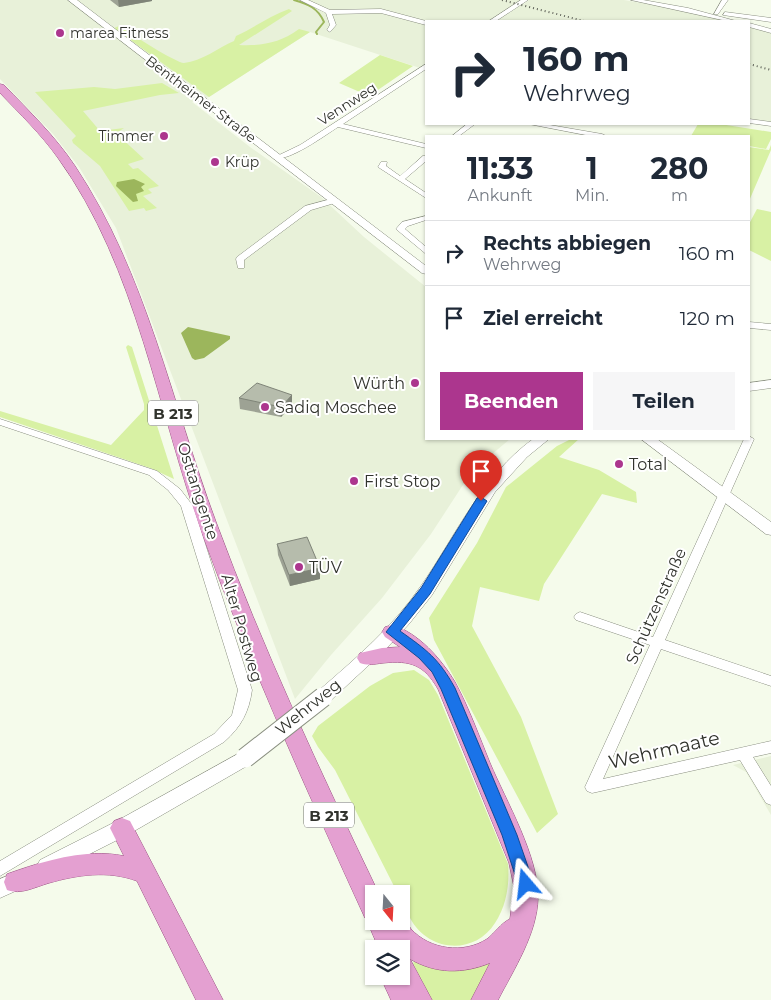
<!DOCTYPE html>
<html lang="de">
<meta charset="utf-8">
<style>
body{margin:0;font-family:Montserrat,sans-serif;background:#f6f6f7;color:#1f2937;height:100vh;display:flex;flex-direction:column;font-size:19px;white-space:nowrap}
*{box-sizing:border-box;margin:0}
p{font-size:16px;color:#747a83}
.icon{flex:none;width:28px;height:28px;fill:none;stroke:currentColor;stroke-width:2;stroke-linecap:round;stroke-linejoin:round}
.map{position:relative;flex:1;overflow:hidden}
.sheet{position:absolute;left:425px;top:135px;width:325px;height:305px;display:flex;flex-direction:column;background:#fff;border-radius:0px;box-shadow:0 1px 4px #0004}
.sheet>*{flex:none}
.guide{position:absolute;left:425px;top:20px;width:325px;height:105px;border-radius:0px;box-shadow:0 1px 4px #0004;background:#fff;color:#1f2937;overflow:hidden}
.needle{width:32px;rotate:162deg}
.controls{position:absolute;left:365px;top:885px;display:grid;gap:10px}
.controls a{display:grid;place-items:center;width:45px;height:45px;border-radius:0px;background:#fff;box-shadow:0 1px 4px #0004;font-size:25px}
.pin{position:absolute;display:grid;place-items:center;width:42px;height:42px;color:#fff;margin:-51px -21px;border-radius:50% 50% 50% 0;rotate:-45deg;box-shadow:0 0 5px #0007}
.pin .icon{rotate:45deg}
.me{position:absolute;width:55px;margin:-28px;rotate:343deg;stroke-linejoin:round;filter:drop-shadow(0 0 4px #0008)}
.turn{display:flex;align-items:center;gap:18px;height:105px;padding:0 15px;font-size:22px}
.turn .icon{width:65px;height:65px;stroke-width:2.5}
.turn b{display:block;font-size:35px;line-height:42px}
.eta{display:flex;justify-content:space-evenly;align-items:center;height:85px;text-align:center}
.eta b{font-size:30px;font-weight:700;line-height:35px}
.button{display:flex;gap:10px;margin-top:auto;padding:10px 15px}
.button a{flex:1;height:58px;border-radius:0px;background:#ac368e;color:#fff;font-size:20px;font-weight:700;line-height:58px;text-align:center}
.button a+a{background:#f6f6f7;color:#1f2937}
ul{padding:0;list-style:none}
li{display:flex;align-items:center;gap:15px;height:65px;padding:0 15px;border-top:1px solid #e0e1e3}
li div{flex:1}
li b{display:block;font-size:19px}
li em{font-style:normal}
.map>svg:first-child{display:block}
.built{fill:#e8f1d9}
.green{fill:#d8f1a4}
.water{fill:#9cb65c}
.lines{fill:none;stroke-linecap:round;stroke-linejoin:round}
.stream{stroke:#9cb65c;stroke-width:2}
.street-casing{stroke:#888d7f;stroke-width:1}
.secondary-casing{stroke:#888d7f;stroke-width:1}
.primary-casing{stroke:#9a5183;stroke-width:1}
.street{fill:#fff;fill-rule:evenodd}
.secondary{fill:#fff;fill-rule:evenodd}
.primary{fill:#e4a0d1;fill-rule:evenodd}
.rail{stroke:#5f6259;stroke-width:2;stroke-dasharray:1 3;stroke-linecap:butt}
.secondary-bridge-casing{stroke:#888d7f;stroke-width:21;stroke-linecap:butt}
.secondary-bridge{stroke:#fff;stroke-width:19}
.wall{fill:#9da294}
.shaded-wall{fill:#7f8478}
.building{fill:#b6bcac;stroke:#7f8478}
.route{fill:#1a73e8;stroke:#114b97}
.poi-dot{fill:#ac368e;stroke:#fff;stroke-width:2}
.labels{text-anchor:middle;dominant-baseline:central;stroke-width:4;stroke-linejoin:round;paint-order:stroke}
.far-poi-label{font-size:14px;fill:#31332d;stroke:#fff;text-anchor:start}
.far-street-label{font-size:14px;fill:#31332d;stroke:#fff}
.shield{fill:#fff;stroke:#6f706c;stroke-width:1}
.shield-label{font-size:15px;font-weight:bold;fill:#31332d}
.poi-label{font-size:16px;fill:#31332d;stroke:#fff;text-anchor:start}
.street-label{font-size:16px;fill:#31332d;stroke:#fff}
.near-street-label{font-size:19px;fill:#31332d;stroke:#fff}
</style>
<div class="map">
<svg width="771" height="1000" viewBox="0 0 771 1000">
<rect width="100%" height="100%" fill="#f5fbeb"/>
<path class="built" d="M0,0H525L521,3L524,4L529,0H624L687,11L726,21H497L513,8L492,21H426V66L420,68L310,32L209,97L192,102L250,147L321,197L364,237L426,287V439H510L472,471L431,534L382,598L331,655L295,699L116,228L79,167L53,134L0,79Z
M749,27L771,33V124L749,120Z
M771,756V815L746,772L733,765Z"/>
<path class="green" d="M289,9L292,11L239,45C262,46 280,43 299,29L310,32L209,97L114,28L119,26C128,32 176,63 184,63C202,61 218,48 234,41L236,36C255,27 270,16 289,9Z
M380,55L413,66L369,96L339,83Z
M162,83L179,93L160,95L83,111L100,131L124,128L118,132V135L144,159L128,164L133,169L138,168L159,186L148,189L152,193L143,196L157,208L146,211L144,208L129,211L100,166L73,143L72,140L76,136L35,92L94,87L115,89Z
M698,124H720L771,132V139L766,149L749,146V136H691Z
M771,145V150L749,201V147L769,150Z
M757,209L771,212V261L749,250V224Z
M128,345L132,347L174,479L150,468L0,417V411L111,445L144,410V404L126,347Z
M571,439H579L559,457L599,470L636,492L637,503L602,494L544,584L539,601L480,587L472,626L521,717L558,814L537,833L434,640L429,618L477,543L506,487L557,446Z
M414,670L429,680L438,695L508,864C510,884 506,907 495,923C474,956 428,952 410,918C406,910 401,903 401,894H398L335,770L318,747L312,736L318,726L370,686L393,673Z
M498,957L474,1000H432L413,964L414,961Z"/>
<path class="water" d="M134,179L145,184L141,187L144,191L136,194L138,201L133,202L116,186L117,182Z
M188,327L230,336V339L204,358L195,360L192,358L181,333Z"/>
<g class="lines">
<path class="stream" d="M294,0C308,4 318,8 324,22L316,32L317,34"/>
<defs>
<path id="street" d="M300,0H308L330,10L381,9L426,21V25L381,13L332,14L336,25L330,32L327,30L330,25L326,13Z
M521,0H528L496,21H489Z
M631,0H643L688,8L736,21H727Z
M722,0H728L718,14H714Z
M725,12L771,18V22L723,15Z
M749,23L771,29V33L749,27Z
M426,64V69L343,124L426,144V148L338,127C327,134 286,164 275,157L300,145Z
M749,119L771,122V126L749,123Z
M467,124H475L459,136H452Z
M529,124H544L602,134L606,136H591Z
M423,156H426V161L405,179L426,193V198L378,167L381,162H387L386,166L400,176Z
M335,198L339,200L338,202L311,210L244,260V268H238L236,259L237,257L305,206Z
M426,216V220L408,226L405,229L426,247V254L396,229L402,222Z
M749,322L771,324V330L749,328Z
M0,419L157,471L180,489L193,506L252,690C249,712 241,727 224,742L0,876V861L214,734L232,715L238,690L181,506L168,490L149,475L0,425Z
M749,436L754,439L665,640L771,676V686L661,649L603,779L771,741V753L753,757L771,786V805L766,803L740,760L592,793L587,791L585,787L650,645L576,620L574,617L576,614L580,612L653,637L744,439H749Z"/>
<path id="secondary" d="M68,0H77L426,266V274L422,273Z
M771,380V388L749,391V383Z
M533,439H549L527,457L495,492L432,595L409,624L384,651L329,702L323,704L317,702L314,697L317,692C354,660 393,627 421,586C457,534 481,477 533,439Z
M641,439H657L771,522V535L766,534Z
M245,750L252,753L254,758L252,763L129,834L54,872L47,875L40,872L37,866L40,860L115,822Z
M24,869L31,872L34,878L31,884L0,898V879Z"/>
<path id="primary" d="M0,84L4,85C29,111 55,136 75,166C147,275 171,401 216,522C263,649 320,771 379,894H374V921H401V913C405,918 407,924 411,929C430,950 464,954 487,939C495,933 501,923 510,919L514,887L509,863L438,689C424,665 411,660 383,663C374,664 368,666 360,663L357,658L360,653L382,648L400,647L385,637L382,632L385,627L392,625C419,633 441,659 455,682C469,708 479,736 490,763C506,801 539,857 538,898C537,934 514,969 498,1000H471L490,963C463,974 436,974 410,959L432,1000H391L380,976H401V949H379L367,921L368,919L365,918C307,791 251,667 203,536C157,410 138,269 58,158C41,134 20,114 0,93Z
M122,818L130,821L223,1000H196L137,881C108,870 77,875 49,883C35,887 21,895 7,890L4,882L7,874C44,861 85,848 124,856L110,828L114,821Z"/>
</defs>
<use href="#street" class="street-casing"/>
<use href="#secondary" class="secondary-casing"/>
<use href="#primary" class="primary-casing"/>
<use href="#street" class="street"/>
<use href="#secondary" class="secondary"/>
<use href="#primary" class="primary"/>
<path class="rail" d="M502,0L584,21
M749,64L771,70"/>
<defs>
<path id="secondary-bridge" d="M245,758L323,697"/>
</defs>
<use href="#secondary-bridge" class="secondary-bridge-casing"/>
<use href="#secondary-bridge" class="secondary-bridge"/>
</g>
<path class="wall" d="M110,0H152V1L119,7Z
M292,395V405L281,417L240,409L239,398Z
M277,544L320,568V579L290,586L278,555Z"/>
<path class="shaded-wall" d="M118,0H152V1L119,7Z
M292,395V405L281,417V407Z
M320,568V579L290,586L289,575Z"/>
<path class="building" d="M257,383L292,395L281,407L239,398Z
M307,537L320,568L289,575L277,544Z"/>
<path class="route" d="M481,497L487,501L430,594L400,631C427,650 439,659 455,688L517,835L534,884L531,889L526,891L520,889L518,884L502,835L441,689L432,672L419,658L386,632L421,588L477,498Z"/>
<g class="poi-dot">
<circle cx="60" cy="33" r="5"/>
<circle cx="164" cy="136" r="5"/>
<circle cx="215" cy="162" r="5"/>
<circle cx="415" cy="383" r="5"/>
<circle cx="265" cy="407" r="5"/>
<circle cx="619" cy="464" r="5"/>
<circle cx="354" cy="481" r="5"/>
<circle cx="299" cy="567" r="5"/>
</g>
<g class="labels">
<g class="far-poi-label">
<text x="70" y="33">marea Fitness</text>
<text x="154" y="136" text-anchor="end">Timmer</text>
<text x="225" y="162">Krüp</text>
</g>
<g class="far-street-label">
<text transform="translate(201 99) rotate(37)">Bentheimer Straße</text>
<text transform="translate(347 104) rotate(-33)">Vennweg</text>
</g>
<g class="shield">
<rect x="148" y="400.5" width="50" height="25" rx="4"/>
<rect x="304" y="802.5" width="50" height="25" rx="4"/>
</g>
<g class="shield-label">
<text x="173" y="413">B 213</text>
<text x="329" y="815">B 213</text>
</g>
<g class="poi-label">
<text x="405" y="383" text-anchor="end">Würth</text>
<text x="275" y="407">Sadiq Moschee</text>
<text x="629" y="464">Total</text>
<text x="364" y="481">First Stop</text>
<text x="309" y="567">TÜV</text>
</g>
<g class="street-label">
<text transform="translate(198 491) rotate(72)">Osttangente</text>
<text transform="translate(656 606) rotate(-66)">Schützenstraße</text>
<text transform="translate(242 628) rotate(74)">Alter Postweg</text>
<text transform="translate(308 707) rotate(-39)">Wehrweg</text>
</g>
<g class="near-street-label">
<text transform="translate(664 750) rotate(-13)">Wehrmaate</text>
</g>
</g>
</svg>
<div class="controls">
<a><svg class="needle" viewBox="-14 -14 28 28"><path d="M0-13l5 13h-10z" fill="#e53935"/><path d="M0 13l5-13h-10z" fill="#747a83"/></svg></a>
<a><svg class="icon" aria-label="layers" viewBox="0 0 24 24"><path d="M12 4l9 5-9 5-9-5zM3 14l9 5 9-5"/></svg></a>
</div>
<div class="pin" style="left:481px;top:501px;background:#d93025"><svg class="icon" aria-label="arrive" viewBox="0 0 24 24"><path d="M6 21V4h12l-3 4 3 4H6"/></svg></div>
<svg class="me" style="left:526px;top:884px" viewBox="-20 -20 40 40"><path d="M0-17L14 15 0 8-14 15z" fill="#1a73e8" stroke="#fff" stroke-width="4"/></svg>
<div class="guide">
<div class="turn"><svg class="icon" aria-label="right" viewBox="0 0 24 24"><path d="M7 20v-9h11M14 6l5 5-5 5"/></svg><div><b>160 m</b>Wehrweg</div></div>
</div>
<section class="sheet">
<div class="eta">
<div><b>11:33</b><p>Ankunft</p></div>
<div><b>1</b><p>Min.</p></div>
<div><b>280</b><p>m</p></div>
</div>
<ul>
<li><svg class="icon" aria-label="right" viewBox="0 0 24 24"><path d="M7 20v-9h11M14 6l5 5-5 5"/></svg><div><b>Rechts abbiegen</b><p>Wehrweg</p></div><em>160 m</em></li>
<li><svg class="icon" aria-label="arrive" viewBox="0 0 24 24"><path d="M6 21V4h12l-3 4 3 4H6"/></svg><div><b>Ziel erreicht</b></div><em>120 m</em></li>
</ul>
<div class="button"><a>Beenden</a><a>Teilen</a></div>
</section>
</div>
